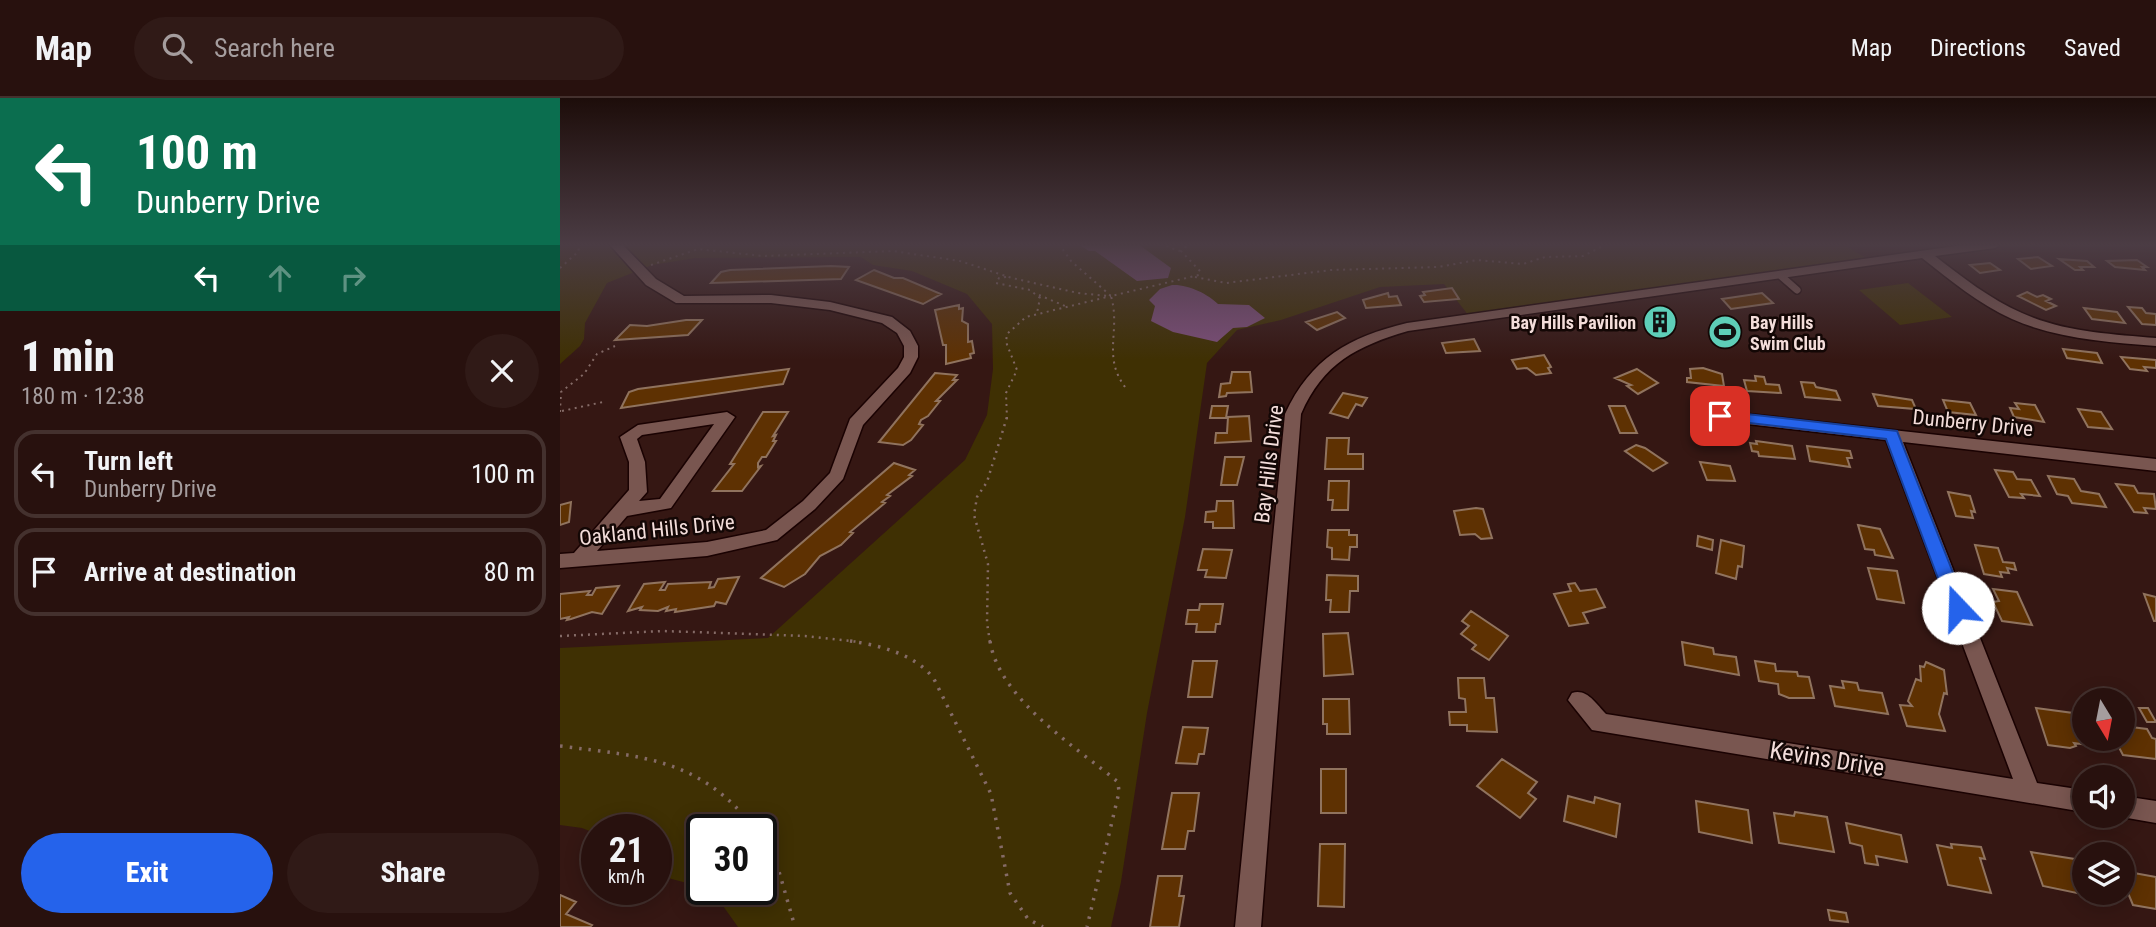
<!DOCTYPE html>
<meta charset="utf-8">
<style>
body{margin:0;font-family:"Roboto Condensed",sans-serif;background:#301a17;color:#f1f3f6;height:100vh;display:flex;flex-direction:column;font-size:26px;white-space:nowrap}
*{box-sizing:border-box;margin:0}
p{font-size:23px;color:#a59d9e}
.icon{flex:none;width:38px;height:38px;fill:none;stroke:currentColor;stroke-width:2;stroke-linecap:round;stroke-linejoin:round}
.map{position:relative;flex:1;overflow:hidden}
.details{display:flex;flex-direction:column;background:#28110e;width:560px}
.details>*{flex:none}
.top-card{background:#0b6e4f;color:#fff;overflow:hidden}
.needle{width:46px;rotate:170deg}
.controls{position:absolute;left:1512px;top:590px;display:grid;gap:14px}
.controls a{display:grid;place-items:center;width:63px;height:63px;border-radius:50%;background:#28110e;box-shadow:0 4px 18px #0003,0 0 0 2px #44312e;font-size:35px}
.speed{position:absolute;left:21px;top:716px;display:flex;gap:14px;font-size:35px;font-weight:700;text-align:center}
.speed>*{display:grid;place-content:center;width:91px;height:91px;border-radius:50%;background:#28110e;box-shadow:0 4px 18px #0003,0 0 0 2px #44312e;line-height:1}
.speed small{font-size:18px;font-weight:400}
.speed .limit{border:4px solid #111;border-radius:10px;background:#fff;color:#111}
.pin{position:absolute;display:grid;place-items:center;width:60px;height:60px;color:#fff;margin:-30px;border-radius:14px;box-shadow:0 4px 10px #0006}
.me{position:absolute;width:77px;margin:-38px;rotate:339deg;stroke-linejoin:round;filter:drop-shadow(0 0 5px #0008)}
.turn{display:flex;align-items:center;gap:24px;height:147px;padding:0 21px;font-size:32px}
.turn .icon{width:91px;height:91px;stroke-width:2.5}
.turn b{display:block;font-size:49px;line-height:60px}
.lanes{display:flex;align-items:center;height:66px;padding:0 21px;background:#0003;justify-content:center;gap:35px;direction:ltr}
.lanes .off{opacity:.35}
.round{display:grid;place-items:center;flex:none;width:74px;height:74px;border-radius:37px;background:#301a17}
.summary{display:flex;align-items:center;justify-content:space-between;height:119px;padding:0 21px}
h1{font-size:42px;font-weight:800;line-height:52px}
.cta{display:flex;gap:14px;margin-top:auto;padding:14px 21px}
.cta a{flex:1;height:80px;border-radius:42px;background:#2563eb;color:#fff;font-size:28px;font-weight:800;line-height:80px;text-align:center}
.cta a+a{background:#301a17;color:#f1f3f6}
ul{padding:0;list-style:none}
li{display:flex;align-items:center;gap:21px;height:88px;margin:0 14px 10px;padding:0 7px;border:4px solid #44312e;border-radius:21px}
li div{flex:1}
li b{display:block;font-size:26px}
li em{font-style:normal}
header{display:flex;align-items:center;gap:42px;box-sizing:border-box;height:98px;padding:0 35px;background:#28110e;border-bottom:2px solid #44312e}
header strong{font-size:33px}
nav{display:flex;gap:38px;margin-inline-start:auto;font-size:24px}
.search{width:490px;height:63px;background:#301a17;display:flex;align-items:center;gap:18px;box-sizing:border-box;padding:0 24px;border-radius:38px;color:#a59d9e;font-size:26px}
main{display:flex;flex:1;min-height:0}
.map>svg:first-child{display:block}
.green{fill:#3f3003}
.water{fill:#7c4f79}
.building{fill:#5e3102;stroke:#90735e;stroke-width:2}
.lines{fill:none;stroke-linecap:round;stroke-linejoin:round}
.service-casing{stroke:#1a0202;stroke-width:10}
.minor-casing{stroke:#1a0202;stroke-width:3}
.path-far2{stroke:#856b67;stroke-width:2;stroke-dasharray:2 4.5;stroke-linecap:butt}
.path-far1{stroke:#856b67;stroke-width:2.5;stroke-dasharray:2 5;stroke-linecap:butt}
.path{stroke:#856b67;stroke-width:3.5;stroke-dasharray:2.5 7;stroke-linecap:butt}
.service{stroke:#795650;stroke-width:7}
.minor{fill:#795650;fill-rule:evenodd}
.route{fill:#2563eb;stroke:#184099;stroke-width:2}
.labels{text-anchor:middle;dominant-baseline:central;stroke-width:5;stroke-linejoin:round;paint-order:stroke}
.far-poi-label{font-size:18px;font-weight:bold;fill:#f3ddda;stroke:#130705;text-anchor:end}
.street-label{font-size:21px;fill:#f3ddda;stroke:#130705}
.near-street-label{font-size:24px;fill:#f3ddda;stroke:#130705}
</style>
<header>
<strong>Map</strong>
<div class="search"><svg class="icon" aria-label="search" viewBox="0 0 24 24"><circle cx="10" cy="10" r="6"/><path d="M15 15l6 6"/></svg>Search here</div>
<nav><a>Map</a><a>Directions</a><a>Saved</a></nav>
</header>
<main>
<section class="details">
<div class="top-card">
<div class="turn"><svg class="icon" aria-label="left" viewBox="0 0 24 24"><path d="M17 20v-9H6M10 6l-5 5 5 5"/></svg><div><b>100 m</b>Dunberry Drive</div></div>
<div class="lanes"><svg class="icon" aria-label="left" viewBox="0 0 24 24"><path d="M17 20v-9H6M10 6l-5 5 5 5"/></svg><svg class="icon off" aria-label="ahead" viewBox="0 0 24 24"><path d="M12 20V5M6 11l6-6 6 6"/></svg><svg class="icon off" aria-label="right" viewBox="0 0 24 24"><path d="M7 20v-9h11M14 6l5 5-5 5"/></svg></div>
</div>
<div class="summary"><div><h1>1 min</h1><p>180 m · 12:38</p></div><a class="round"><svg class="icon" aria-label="close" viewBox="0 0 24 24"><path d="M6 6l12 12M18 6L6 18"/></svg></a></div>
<ul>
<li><svg class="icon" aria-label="left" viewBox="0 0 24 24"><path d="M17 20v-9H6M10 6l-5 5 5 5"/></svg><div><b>Turn left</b><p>Dunberry Drive</p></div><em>100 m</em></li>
<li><svg class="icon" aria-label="arrive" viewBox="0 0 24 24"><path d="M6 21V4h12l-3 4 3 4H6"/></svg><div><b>Arrive at destination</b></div><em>80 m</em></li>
</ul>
<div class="cta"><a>Exit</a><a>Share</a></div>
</section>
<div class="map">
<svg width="1596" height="829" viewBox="0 0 1596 829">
<rect width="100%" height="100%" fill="#351713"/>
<path class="green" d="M6,146H1283L1314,165L1174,179L909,218L884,186L820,189L721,222L677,232L647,265L625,419L587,615L561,784L551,829H178L151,791H201V732H142V789L108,780L96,771V732H37V736L22,730L0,727V550L208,540L405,362L427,317L433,271L432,226L407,196L352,173L313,167L301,159L135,160L92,167L47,185L25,225L24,241L20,248L0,266V150Z
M1348,185L1392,219L1340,227L1299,192Z"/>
<path class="water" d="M518,146H578L611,170L608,180L577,183L535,153H529Z
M612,187C628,186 648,196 658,206L689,207L705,220L687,229L673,230L657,244L613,234L591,223L595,208L589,202L600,191Z"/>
<path class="building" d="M1478,159L1492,168L1471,171L1458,161Z
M1499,161L1527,163L1534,169H1520L1523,172H1515Z
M1577,162L1587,169H1582L1585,172L1555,169L1547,163Z
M1430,165L1440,172L1420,175L1410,167Z
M271,168L289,169L281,181L151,185L161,174L170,172Z
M314,172L334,180H343L381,196L363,206L296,182Z
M892,190L899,201L864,204L860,198L865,197L863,194Z
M1467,194L1477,199L1483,197L1491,201L1486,203L1496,208L1486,212L1458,198Z
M828,195L829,199L837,198L841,207L806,210L803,202Z
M1202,195L1213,205L1171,211L1162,201Z
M399,207V211L403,210L402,223L408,226V244L412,243L414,255L410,256L411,260L386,266V247H383L375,212Z
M1568,209L1582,210L1586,215L1596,216V227L1582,226Z
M1524,210L1557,214L1565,225L1532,221Z
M777,214L785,220L757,232L746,224Z
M1107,218L1115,228L1093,231L1085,221Z
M126,222H142L128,237L55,242L70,227L87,228Z
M914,241L920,253L886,255L882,245Z
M1503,251L1537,255L1542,265L1507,260Z
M984,257L991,269L988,270L991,275L976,277L967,270L957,271L952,262Z
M1561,259L1596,262V270L1584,269L1587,273L1570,271Z
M1143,270L1162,276L1164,288L1127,284V280H1131L1130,271Z
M229,271L223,286L61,310L69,294L78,291Z
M1077,271L1098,285L1078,296L1067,288L1071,287L1055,280Z
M672,274H690L692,294L667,295L666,298L659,299L661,286L670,285Z
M375,275L397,277L393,282H397L376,303H380L368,318L361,322L359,326L363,327L351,342L343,347L319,344Z
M1195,278L1204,279L1206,286L1219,287L1221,295L1187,293L1184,282L1196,283Z
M1241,284L1254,285L1256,289L1276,293L1280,302L1245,299Z
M783,295L807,300L802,308L796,306L788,320L770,315Z
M1313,296L1352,302L1356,311L1318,308Z
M1383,302L1410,305L1416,317L1388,314Z
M1455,305L1475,307L1484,324L1454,319L1450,310L1459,311Z
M652,308H668L666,320H650Z
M1049,308H1065L1077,335H1060Z
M1518,311L1541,314L1552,331L1528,329Z
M203,314H228L213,338L216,337L213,343H216L206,359H202L198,365V369L201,368L182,393H153L174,366H170Z
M689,318L691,343L655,345L656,335H667L668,319Z
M767,340H789L788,356H803V371H765Z
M1196,343L1232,348L1235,361L1199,358L1198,354L1192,353L1190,345L1197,346Z
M1076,347L1085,350L1107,365L1093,373L1065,353Z
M1247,348L1290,353L1292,360H1287L1290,369L1250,363Z
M665,359H684L677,387H661Z
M1140,364L1170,368L1175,383L1147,382Z
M334,365L355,372L349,377L352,378L327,397L330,398L322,404L325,405L290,434L293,435L281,447L260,458L245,476L224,489L201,480Z
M1435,372L1453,374L1457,381L1471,382L1480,398L1461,396L1464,400L1449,399Z
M1488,378L1514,381L1521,393L1539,396L1546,409L1512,405L1508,398L1497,396Z
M769,383H789L788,412H772L773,402H768Z
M1556,386L1574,388L1578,395L1594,396L1596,411L1584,410L1587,415L1574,414Z
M1388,394L1410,398L1415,414L1411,413L1413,420L1396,418Z
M657,403H673L674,430H653V424H645L646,414L656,413Z
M11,404L9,424L0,427V407Z
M916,410L923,411L932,440L921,441L915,436L900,437L894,413Z
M1298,427L1320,431L1333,460L1315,457L1314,452L1305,451Z
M768,432H789V437H797V449H790L789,462L772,461V450L767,449Z
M1138,438L1153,442L1152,452L1137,448Z
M1161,442L1184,448L1182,469L1178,468L1176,481L1156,475Z
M1415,447L1438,450L1443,464L1454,465L1456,472L1447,470L1449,475L1440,474L1442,479L1424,476Z
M643,451L672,452L666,480L645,479L647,472H638Z
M1308,470L1337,473L1344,505L1317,501Z
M767,477L798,478V493H790L789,514H770L771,502H766Z
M179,479L166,506L156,504L154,508L115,514L116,511L106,513L108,509L98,513L80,512L82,509L68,513L84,486L105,484L100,492H105L108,486L151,484L149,490L154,489L158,481Z
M1015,485L1020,493L1036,491L1045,509L1023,515L1028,525L1009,528L994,496L1011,493L1008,486Z
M59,488L42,516L32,514L11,521L7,522L9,519L0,521V496L30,493L27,497H32L36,490Z
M1433,491L1457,494L1472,527L1442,523L1433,504L1439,503Z
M1584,496L1596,499V523H1594Z
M640,506H663L660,526H656L655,534H636L637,526H626L628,512H639Z
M911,513L948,538L929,562L912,551L916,547L901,536L909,528L902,523Z
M788,535L793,576L764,578L763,536Z
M1122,544L1153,550L1154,556L1176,559L1179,577L1125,567Z
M633,563H657L652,599H628Z
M1195,563L1215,566L1216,573L1237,574L1238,578L1249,579L1254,600H1229L1219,596L1218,586L1199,583Z
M1366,564L1384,572L1387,596L1384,595L1379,616L1385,633L1347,628L1340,607L1352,608L1348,603L1356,581L1361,583L1360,568L1364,569Z
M898,580H924L926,600H934L937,634L907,633V627H890L889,614H906L905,601L899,600Z
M1282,583L1297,585L1299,592L1322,595L1328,616L1275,608L1270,588L1284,590Z
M763,601H789L790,636H767V626H763Z
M1476,610L1513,615L1528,647L1514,645L1516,648L1510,650L1488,647Z
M1579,610H1588L1596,624H1587Z
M1563,628L1587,631L1592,640L1596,641V661L1563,657L1554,640H1563V635H1566Z
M623,629L648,630L644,656H639L637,666L616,665Z
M942,661L977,684L968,695L976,701L960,720L917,688Z
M761,671H786V715H761Z
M612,695H639L634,733H628L625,751H602Z
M1008,698L1034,705L1035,699L1060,706L1056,739L1004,723Z
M1136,703L1188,712L1192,745L1139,734Z
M1235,714L1267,719L1274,754L1219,745L1214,715L1234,718Z
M1286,725L1341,737L1347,764L1316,758L1318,767L1305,765L1302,748L1290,745Z
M760,746H785L784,809L758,808Z
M1391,746L1421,749L1425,761L1420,760L1431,795L1388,787L1377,747L1392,750Z
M1471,754L1521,762L1524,770V794H1534L1536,799L1483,788Z
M1563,773L1596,779V811L1573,807L1563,783Z
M598,778H622L619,798H624L619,829H590Z
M0,797L16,804L6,816L32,827L30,829H0Z
M1268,812L1286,815L1288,824L1270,822Z"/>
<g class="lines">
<defs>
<path id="service" d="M1220,177L1237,192"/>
<path id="minor" d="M49,146H62L96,181L124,198L211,197L270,204L332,219L350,233L358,248V259L350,275L303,327L283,381L255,411L217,442L147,458L0,470V456L14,455L69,392V364L60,339L78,327L167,314L175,319L111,410L67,418L37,453L147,444L206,432L243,403L270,375L290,321L338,270L344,259V248L337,235L322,225L270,212L211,205H116L86,187ZM154,326L100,401L79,403L87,394L85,364L77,341L82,337Z
M1410,146H1441L1435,150L1375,158C1402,179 1430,201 1462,215C1504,234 1551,236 1596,240V248C1548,244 1497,241 1452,221C1419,206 1390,182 1362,160L848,233C797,248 763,265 741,316L701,829H675L725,316C751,260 789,239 847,225Z
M1160,313L1596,361V373L1343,344L1477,685L1524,692V714L1032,632L1008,602L1012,595C1027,590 1036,606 1046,616L1453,681L1326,342L1161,323L1142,330L1134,325L1136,321Z
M1563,698L1596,703V725L1556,718H1563Z"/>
</defs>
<use href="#service" class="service-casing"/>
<use href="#minor" class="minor-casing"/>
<path class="path-far2" d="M499,146L511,163L551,198
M600,146L620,153
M91,167L138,151L203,158L333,153L400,163L452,180L518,195L548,198
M0,170L19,153L17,146
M446,179L439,180L436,185L470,192L480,200L477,215
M635,179L666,185L771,172L878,169L917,162L963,166L985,159L1023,158L1047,146
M479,197L505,208
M565,289C542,258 561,233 551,198L639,177L640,173L621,153L629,146
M2,313L43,304
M0,314L1,294L24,276L37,256L55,248
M447,321L446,295L457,272L446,244L447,236L466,219L551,198"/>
<path class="path-far1" d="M0,538L103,533L245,538L299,544
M430,544L427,525L428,466L414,417L417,399L427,384L447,319"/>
<path class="path" d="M290,543C318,547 356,556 374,581L431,696L450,795L468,821L483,829
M430,543C439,601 516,649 558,684L559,694L527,829
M0,648C85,659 140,660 196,732
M201,741L218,770L235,829"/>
<use href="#service" class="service"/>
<use href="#minor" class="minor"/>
</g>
<linearGradient id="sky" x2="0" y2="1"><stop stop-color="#1d0d0a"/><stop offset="0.56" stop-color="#4b3c44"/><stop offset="1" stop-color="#4b3c44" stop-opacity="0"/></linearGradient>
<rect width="1596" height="262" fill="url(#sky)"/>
<path class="route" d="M1160,313L1337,333L1407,510L1404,515L1398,517L1389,510L1326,341L1155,321V315Z"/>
<defs>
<symbol id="building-disc" viewBox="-11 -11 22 22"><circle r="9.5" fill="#5eceb8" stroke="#130705"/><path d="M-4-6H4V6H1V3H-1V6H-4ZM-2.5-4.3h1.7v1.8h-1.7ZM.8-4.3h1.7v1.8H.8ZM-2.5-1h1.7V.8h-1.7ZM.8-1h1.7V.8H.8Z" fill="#111"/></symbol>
<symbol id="stadium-disc" viewBox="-11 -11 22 22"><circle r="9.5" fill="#5eceb8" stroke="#130705"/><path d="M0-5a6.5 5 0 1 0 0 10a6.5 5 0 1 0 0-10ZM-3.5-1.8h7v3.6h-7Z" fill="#111"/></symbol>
</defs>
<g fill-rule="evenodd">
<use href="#building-disc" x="1081" y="205" width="38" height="38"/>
<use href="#stadium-disc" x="1146" y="215" width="38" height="38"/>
</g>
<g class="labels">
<g class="far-poi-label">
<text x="1076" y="224">Bay Hills Pavilion</text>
<text x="1190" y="224" text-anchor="start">Bay Hills<tspan x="1190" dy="21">Swim Club</tspan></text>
</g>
<g class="street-label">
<text transform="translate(1413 325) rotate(6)">Dunberry Drive</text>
<text transform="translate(709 366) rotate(-83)">Bay Hills Drive</text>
<text transform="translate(97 432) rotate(-6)">Oakland Hills Drive</text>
</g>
<g class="near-street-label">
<text transform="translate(1267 661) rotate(9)">Kevins Drive</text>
</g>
</g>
</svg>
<div class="controls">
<a><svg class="needle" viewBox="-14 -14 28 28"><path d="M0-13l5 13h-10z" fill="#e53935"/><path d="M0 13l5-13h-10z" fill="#a59d9e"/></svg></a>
<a><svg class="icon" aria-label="sound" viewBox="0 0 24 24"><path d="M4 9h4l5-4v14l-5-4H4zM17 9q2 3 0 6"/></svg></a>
<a><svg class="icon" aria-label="layers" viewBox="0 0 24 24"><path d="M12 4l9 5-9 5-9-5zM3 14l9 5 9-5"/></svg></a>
</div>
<div class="speed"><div>21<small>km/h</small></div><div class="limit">30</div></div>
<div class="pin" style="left:1160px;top:318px;background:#d93025"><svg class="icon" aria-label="arrive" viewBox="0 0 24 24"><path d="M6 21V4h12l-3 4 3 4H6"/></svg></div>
<svg class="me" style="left:1398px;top:510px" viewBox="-20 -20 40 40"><circle r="19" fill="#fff"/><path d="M0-13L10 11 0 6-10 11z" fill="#2563eb"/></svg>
</div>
</main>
